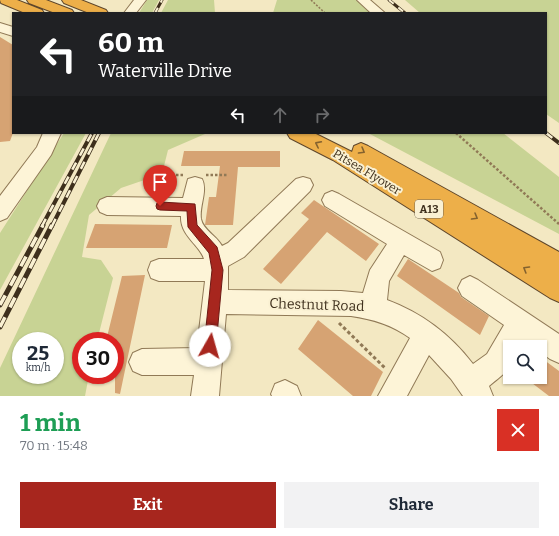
<!DOCTYPE html>
<meta charset="utf-8">
<style>
body{margin:0;font-family:Bitter,serif;background:#f2f2f3;color:#1f2937;height:100vh;display:flex;flex-direction:column;font-size:15px;white-space:nowrap}
*{box-sizing:border-box;margin:0}
p{font-size:13px;color:#747a83}
.icon{flex:none;width:22px;height:22px;fill:none;stroke:currentColor;stroke-width:2;stroke-linecap:round;stroke-linejoin:round}
.map{position:relative;height:396px;overflow:hidden}
.side{display:flex;flex-direction:column;background:#fff;flex:1}
.side>*{flex:none}
.hud{position:absolute;left:12px;top:12px;width:535px;height:122px;border-radius:0px;box-shadow:0 1px 3px #0004;background:#202124;color:#fff;overflow:hidden}
.controls{position:absolute;left:503px;top:340px;display:grid;gap:8px}
.controls a{display:grid;place-items:center;width:44px;height:44px;border-radius:0px;background:#fff;box-shadow:0 1px 3px #0004;font-size:20px}
.speed{position:absolute;left:12px;top:332px;display:flex;gap:8px;font-size:20px;font-weight:700;text-align:center}
.speed>*{display:grid;place-content:center;width:52px;height:52px;border-radius:50%;background:#fff;box-shadow:0 1px 3px #0004;line-height:1}
.speed small{font-size:10px;font-weight:400}
.speed .limit{border:6px solid #d22;background:#fff;color:#111}
.pin{position:absolute;display:grid;place-items:center;width:34px;height:34px;color:#fff;margin:-41px -17px;border-radius:50% 50% 50% 0;rotate:-45deg;box-shadow:0 0 4px #0007}
.pin .icon{rotate:45deg}
.me{position:absolute;width:44px;margin:-22px;rotate:7deg;stroke-linejoin:round;filter:drop-shadow(0 0 3px #0008)}
.turn{display:flex;align-items:center;gap:14px;height:84px;padding:0 20px;font-size:18px}
.turn .icon{width:52px;height:52px;stroke-width:2.5}
.turn b{display:block;font-size:28px;line-height:34px}
.lanes{display:flex;align-items:center;height:38px;padding:0 20px;background:#0003;justify-content:center;gap:20px;direction:ltr}
.lanes .off{opacity:.35}
.round{display:grid;place-items:center;flex:none;width:42px;height:42px;border-radius:0px;background:#f2f2f3}
.summary{display:flex;align-items:center;justify-content:space-between;height:68px;padding:0 20px}
h1{font-size:24px;font-weight:700;line-height:30px;color:#1e9e55}
.action{display:flex;gap:8px;margin-top:auto;padding:8px 20px}
.action a{flex:1;height:46px;border-radius:0px;background:#a7261e;color:#fff;font-size:16px;font-weight:700;line-height:46px;text-align:center}
.action a+a{background:#f2f2f3;color:#1f2937}
.map>svg:first-child{display:block}
.green{fill:#c8d394;fill-rule:evenodd}
.building{fill:#d6a373}
.lines{fill:none;stroke-linecap:round;stroke-linejoin:round}
.minor-casing{stroke:#907956;stroke-width:2}
.highway-casing{stroke:#5e462b;stroke-width:2}
.path-far2{stroke:#907956;stroke-width:1.5;stroke-dasharray:2 1.5;stroke-linecap:butt}
.path-far1{stroke:#907956;stroke-width:2.5;stroke-dasharray:2.5 2;stroke-linecap:butt}
.path{stroke:#907956;stroke-width:3;stroke-dasharray:3.5 2.5;stroke-linecap:butt}
.minor{fill:#fdf4d7;fill-rule:evenodd}
.highway{fill:#edaf49;fill-rule:evenodd}
.rail-far2-casing{stroke:#3e2f1c;stroke-width:3}
.rail-far1-casing{stroke:#3e2f1c;stroke-width:4}
.rail-casing{stroke:#3e2f1c;stroke-width:5}
.rail-far2{stroke:#faf1d3;stroke-width:2;stroke-dasharray:6;stroke-linecap:butt}
.rail-far1{stroke:#faf1d3;stroke-width:2.5;stroke-dasharray:8;stroke-linecap:butt}
.rail{stroke:#faf1d3;stroke-width:3.5;stroke-dasharray:11;stroke-linecap:butt}
.oneway{stroke:#84622e}
.route{fill:#a7261e;stroke:#6d1914}
.labels{text-anchor:middle;dominant-baseline:central;stroke-width:4;stroke-linejoin:round;paint-order:stroke}
.shield{fill:#faf1d3;stroke:#766953;stroke-width:1}
.shield-label{font-size:11px;font-weight:bold;fill:#3e2f1c}
.street-label{font-size:12px;fill:#3e2f1c;stroke:#faf1d3}
.near-street-label{font-size:14px;fill:#3e2f1c;stroke:#faf1d3}
</style>
<div class="map">
<svg width="559" height="396" viewBox="0 0 559 396">
<rect width="100%" height="100%" fill="#f3e8c2"/>
<path class="green" d="M147,0H159L152,13H139Z
M168,0H214L215,13H161Z
M277,0H359L374,13H273Z
M405,0H559V123L546,114V13H420Z
M64,133H86L0,290V233Z
M111,133H221L205,134L168,150L162,174L121,188L89,215L82,257L101,260L113,278L97,341H81V375H89L85,396H0V368ZM21,341H55V375H21Z
M368,133H503L559,177V234Z"/>
<path class="building" d="M0,37L13,45V133L10,141L0,142Z
M184,151H280V167H238L233,225H205L209,197H216L220,166H181Z
M314,200L379,244L366,261L327,232L281,284L263,269L309,219L301,213Z
M95,224L172,225L167,248H86Z
M408,259L459,293L461,297L489,316L480,335L397,276Z
M145,275L120,394L115,393V341H106L122,276Z
M318,320L383,372L371,396H353L298,349Z
M540,357L559,371V396H549L524,377H540Z"/>
<g class="lines">
<defs>
<path id="minor" d="M134,0H146L136,13H124Z
M357,0H370L385,13H371Z
M0,23L13,27V36L0,32Z
M43,133H61L51,155L7,218L0,221V196L37,147Z
M195,177L202,179C208,191 199,206 201,219C203,230 217,236 222,246L228,243L296,179L303,177L310,179L313,185L310,191L244,257L228,266V290L341,291L363,293L370,270L387,244L325,206L322,200L325,194L332,191L339,194L440,252L443,260L440,268L432,271L404,255L389,281L387,300C422,313 450,334 473,364L487,354L504,325L462,296L458,288L462,280L470,276L478,280L559,334V363L550,359L540,352V347H533L523,340L520,347H510C510,373 508,370 489,386L493,396H463L451,379L429,355L407,396H378L410,338C392,325 373,319 351,316L226,314L219,396H191L194,375H142L133,371L129,362L133,353L142,349L197,348L205,281H159L151,278L148,270L151,262L159,259H204C200,245 180,236 181,216L107,215L100,212L97,206L100,200L107,197L183,198L188,179Z
M285,380L297,386L301,396H272L271,394L275,384Z"/>
<path id="highway" d="M0,0H17L42,10L44,13H25L1,3Z
M27,0H46L72,10L74,13H55L29,3Z
M62,0H81L106,10L108,13H89L64,3Z
M287,133H314L352,152L354,146L361,143L368,146L559,252V302L550,298L333,160L290,138Z"/>
</defs>
<use href="#minor" class="minor-casing"/>
<use href="#highway" class="highway-casing"/>
<path class="path-far2" d="M311,0L325,13"/>
<path class="path-far1" d="M456,133L559,224
M176,175H184
M206,175H228"/>
<path class="path" d="M339,323L386,369"/>
<use href="#minor" class="minor"/>
<use href="#highway" class="highway"/>
<defs>
<path id="rail-far2" d="M389,0L405,13
M155,13L162,0"/>
<path id="rail-far1" d="M546,133L559,143
M42,226L92,133
M52,226L99,133"/>
<path id="rail" d="M0,305L43,225
M0,327L52,225"/>
</defs>
<use href="#rail-far2" class="rail-far2-casing"/>
<use href="#rail-far1" class="rail-far1-casing"/>
<use href="#rail" class="rail-casing"/>
<use href="#rail-far2" class="rail-far2"/>
<use href="#rail-far1" class="rail-far1"/>
<use href="#rail" class="rail"/>
</g>
<defs><path id="oneway-chevron" d="M-2-3.5L2.5 0L-2 3.5" fill="none" stroke-width="1.6" stroke-linecap="round" stroke-linejoin="round"/></defs>
<g class="oneway">
<use href="#oneway-chevron" transform="translate(318 144) rotate(-153)"/>
<use href="#oneway-chevron" transform="translate(362 151) rotate(30)"/>
<use href="#oneway-chevron" transform="translate(475 217) rotate(30)"/>
<use href="#oneway-chevron" transform="translate(526 269) rotate(-149)"/>
</g>
<path class="route" d="M160,202L195,204L197,225L217,247L223,270L216,346L214,350L210,352L206,350L204,346L212,270L209,253L188,227L187,211L160,210L157,209L156,206L157,203Z"/>
<g class="labels">
<rect class="shield" x="415" y="200" width="28" height="18" rx="3"/>
<g class="shield-label">
<text x="429" y="209">A13</text>
</g>
<g class="street-label">
<text transform="translate(367 172) rotate(31)">Pitsea Flyover</text>
</g>
<g class="near-street-label">
<text transform="translate(317 305) rotate(2)">Chestnut Road</text>
</g>
</g>
</svg>
<div class="controls">
<a><svg class="icon" aria-label="search" viewBox="0 0 24 24"><circle cx="10" cy="10" r="6"/><path d="M15 15l6 6"/></svg></a>
</div>
<div class="speed"><div>25<small>km/h</small></div><div class="limit">30</div></div>
<div class="pin" style="left:160px;top:206px;background:#d93025"><svg class="icon" aria-label="arrive" viewBox="0 0 24 24"><path d="M6 21V4h12l-3 4 3 4H6"/></svg></div>
<svg class="me" style="left:210px;top:346px" viewBox="-20 -20 40 40"><circle r="19" fill="#fff"/><path d="M0-13L10 11 0 6-10 11z" fill="#a7261e"/></svg>
<div class="hud">
<div class="turn"><svg class="icon" aria-label="left" viewBox="0 0 24 24"><path d="M17 20v-9H6M10 6l-5 5 5 5"/></svg><div><b>60 m</b>Waterville Drive</div></div>
<div class="lanes"><svg class="icon" aria-label="left" viewBox="0 0 24 24"><path d="M17 20v-9H6M10 6l-5 5 5 5"/></svg><svg class="icon off" aria-label="ahead" viewBox="0 0 24 24"><path d="M12 20V5M6 11l6-6 6 6"/></svg><svg class="icon off" aria-label="right" viewBox="0 0 24 24"><path d="M7 20v-9h11M14 6l5 5-5 5"/></svg></div>
</div>
</div>
<section class="side">
<div class="summary"><div><h1>1 min</h1><p>70 m · 15:48</p></div><a class="round" style="background:#d93025;color:#fff"><svg class="icon" aria-label="close" viewBox="0 0 24 24"><path d="M6 6l12 12M18 6L6 18"/></svg></a></div>
<div class="action"><a>Exit</a><a>Share</a></div>
</section>
